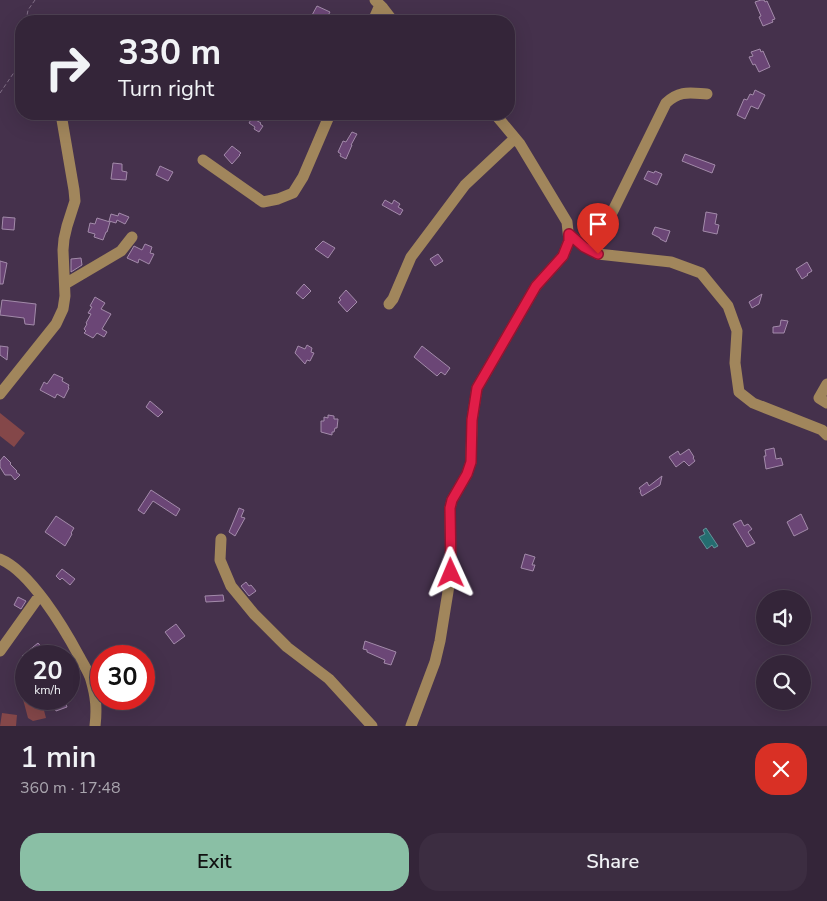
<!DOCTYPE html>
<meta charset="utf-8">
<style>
body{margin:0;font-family:"Nunito Sans",sans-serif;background:#3c2d41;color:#f1f3f6;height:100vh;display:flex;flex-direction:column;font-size:19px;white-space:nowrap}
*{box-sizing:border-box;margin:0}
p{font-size:16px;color:#a9a5ae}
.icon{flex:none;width:28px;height:28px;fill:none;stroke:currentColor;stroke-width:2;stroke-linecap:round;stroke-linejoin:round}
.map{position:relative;height:726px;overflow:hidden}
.drawer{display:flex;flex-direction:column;background:#342539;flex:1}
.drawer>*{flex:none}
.guide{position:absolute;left:15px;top:15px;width:500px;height:105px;border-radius:20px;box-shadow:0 5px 20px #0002,0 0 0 1px #4e4253;background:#342539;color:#f1f3f6;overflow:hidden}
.buttons{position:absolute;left:756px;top:590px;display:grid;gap:10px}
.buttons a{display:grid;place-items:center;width:55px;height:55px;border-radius:50%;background:#342539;box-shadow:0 5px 20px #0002,0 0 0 1px #4e4253;font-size:25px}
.speed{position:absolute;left:15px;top:645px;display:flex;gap:10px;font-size:25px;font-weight:700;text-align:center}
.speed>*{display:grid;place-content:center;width:65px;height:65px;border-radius:50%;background:#342539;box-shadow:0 5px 20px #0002,0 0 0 1px #4e4253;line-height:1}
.speed small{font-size:12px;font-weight:400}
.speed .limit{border:8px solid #d22;background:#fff;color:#111}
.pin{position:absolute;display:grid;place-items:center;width:42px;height:42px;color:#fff;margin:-51px -21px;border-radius:50% 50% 50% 0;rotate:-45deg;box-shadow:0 0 5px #0007}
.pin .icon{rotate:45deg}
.me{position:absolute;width:55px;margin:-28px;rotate:359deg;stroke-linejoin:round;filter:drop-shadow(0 0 4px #0008)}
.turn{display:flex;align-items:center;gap:18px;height:105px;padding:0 20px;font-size:22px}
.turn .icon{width:65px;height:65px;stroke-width:2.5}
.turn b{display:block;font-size:35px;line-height:42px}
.round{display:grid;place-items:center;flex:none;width:52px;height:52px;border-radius:20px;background:#3c2d41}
.summary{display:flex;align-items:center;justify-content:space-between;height:85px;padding:0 20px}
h1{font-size:30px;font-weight:600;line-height:38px}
.button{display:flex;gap:10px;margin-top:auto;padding:10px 20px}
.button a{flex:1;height:58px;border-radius:20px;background:#8abfa5;color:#111;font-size:20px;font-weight:600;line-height:58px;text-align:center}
.button a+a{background:#3c2d41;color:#f1f3f6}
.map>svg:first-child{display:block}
.green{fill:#844749}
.water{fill:#256d70;stroke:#65939a}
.building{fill:#6b4676;stroke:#a38baa}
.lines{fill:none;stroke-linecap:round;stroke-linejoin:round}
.path{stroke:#816f87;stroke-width:1;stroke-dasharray:4 2.5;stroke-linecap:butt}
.minor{stroke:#a1865c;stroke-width:11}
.route-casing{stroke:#92132f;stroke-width:12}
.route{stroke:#e11d48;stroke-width:9}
</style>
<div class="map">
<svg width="827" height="726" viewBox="0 0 827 726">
<rect width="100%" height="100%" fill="#45314c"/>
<path class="green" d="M0,413L25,433L14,447L0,436Z
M26,686V699H41L46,718L33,721L28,718L20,688Z
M2,713L17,715L16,726H0Z"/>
<path class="water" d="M706,528L718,546L714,548L712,545L707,549L699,537L705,534L703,530Z"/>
<path class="building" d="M761,0H764L765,2L767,1L775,19L772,20L773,22L763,26L759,17L761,16L755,2Z
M317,6L330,12L326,19H325L324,21H319L311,17Z
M760,49L761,52L763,51L770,67L759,72L755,64L753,65L749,57L753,56L751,52Z
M755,90L765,95L758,109L751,106L745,119L737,115L744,99L747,100L750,94L753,95Z
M252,118L261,123L260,124L263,126L259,132L254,129L255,127L249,123Z
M352,132L357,134L351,145H352L346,159L340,156L341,154L338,152L343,141L346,142Z
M232,146L241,153L239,155H240L232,164L224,155Z
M685,154L715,165L712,173L682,161Z
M113,163L122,164V171L127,172L126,180L111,179Z
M160,166L173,172L168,181L156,175Z
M648,171L654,173L655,171L662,174L657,185L644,179Z
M385,200L392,204L394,200L400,204L398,207L403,210L400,215L382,205Z
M706,212L717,214L715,224L719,225L717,234L703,231Z
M119,213L129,217L125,224L117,220L116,223L109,221L111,214L118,216Z
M3,217L15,218L14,230L2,229Z
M97,218L110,222L107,232H106L103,240L94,237L95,234L88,232L90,223L95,224Z
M655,227L670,231L666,242L660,239V238L652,234Z
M323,241L335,248L328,258L315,249Z
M145,244L152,247L150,253L154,254L149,264L139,259L138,263L127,258L134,246L142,250Z
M438,254L443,261L435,266L430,259Z
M81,258L82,265L71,272V259Z
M0,261L7,263L3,284H0Z
M807,262L812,271L807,274L808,275L802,279L796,269Z
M304,284L311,291L303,299L296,293Z
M346,290L357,302L347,312L338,302L341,300L339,298Z
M762,294L759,304L752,308L749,302Z
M95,297L105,303L101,309L111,314L102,329L107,332L104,337L97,333L93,338L84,333L86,331L84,329L87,324L86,323L91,314L88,313L92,307L90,306Z
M2,300L36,304L34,325L25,324L24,318L0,315Z
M781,320L788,321L784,333H773V327L780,326Z
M307,345L312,348L311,352L314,353L310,361L307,360L305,364L295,353L298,346L305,349Z
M0,346L8,347L7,360L0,355Z
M422,346L450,368L445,375L441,372L437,376L414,357Z
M54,374L63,378L62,381L69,385L68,387L69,388L64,398L57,394L55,398L40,390L44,382L47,384Z
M150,401L163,412L158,417L146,407Z
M328,415L334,416V419H338L337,428H335L334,432H332V435L321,432V421H324V417L328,418Z
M774,448L776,459L781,458L783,465L766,469L764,456H766L765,450Z
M689,449L694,457L693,458L695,461L689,466L684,461L676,467L669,457L678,451L680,455Z
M4,456L11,463L10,464L17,471L16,472L20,475L15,480L11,475H5L0,467V461Z
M662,476L660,485L642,496L640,492L641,491L639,488L647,482L649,486Z
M151,490L180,509L176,516L153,501L144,514L138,510Z
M239,508L244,510L241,517L245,518L235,536L229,532Z
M801,514L808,529L794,536L787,522Z
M56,516L74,528L71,533L72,534L65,546L45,532Z
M741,520L744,526L748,524L752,529L748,532L755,543L747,547L733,524Z
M525,554L535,557L532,565H535L533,571L521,568Z
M62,569L75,579L70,585L62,578L60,580L56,576Z
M246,582L249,586L251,585L256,591L249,596L241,586Z
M223,595L224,601L206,602L205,596Z
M18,597L26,601L21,609L14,605Z
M176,624L185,636L174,644L165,632Z
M365,641L396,652L391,665L384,663L385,660L367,652V650L363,649Z
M38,643L49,656H22Z
M52,699H64L67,707L56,711Z"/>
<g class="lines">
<path class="path" d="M26,21L28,10L35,0
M0,93L15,71L21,43"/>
<path class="minor" d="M375,0L383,8L393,21
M373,21L380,5
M203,160L263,202L278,199L293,193L303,177L330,114
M569,234L585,247L598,254L671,262L701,273L728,306L737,331L735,363L739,392L753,403L822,430L827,435
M585,247L603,231L666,103C680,90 690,93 707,94
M65,284L121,251L132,237
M389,304L393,299L411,257L465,185L515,138
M827,384L819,398L827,403
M0,394L56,324L63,309L65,296L63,250L64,239L67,226L75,201L74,190L61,114
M221,539L220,560L231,586L254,614L287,647L329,679L372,726
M0,559C30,571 64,628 79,656C83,664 89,672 91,680C96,697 97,709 95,726
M0,651L40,595
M411,726L435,662L440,641L451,573L450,508L452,500L467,474L471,462L472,420L477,388L536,286L563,256L569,241L567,222L520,144L495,114"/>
</g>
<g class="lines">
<defs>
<path id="route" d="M451,573L450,508L452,500L467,474L471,462L472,420L477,388L536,286L563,256L569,241V234L584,247L598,254"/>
</defs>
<use href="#route" class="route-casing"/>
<use href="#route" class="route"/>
</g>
</svg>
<div class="buttons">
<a><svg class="icon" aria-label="sound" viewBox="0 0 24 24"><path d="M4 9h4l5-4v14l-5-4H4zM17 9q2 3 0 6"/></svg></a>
<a><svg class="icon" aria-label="search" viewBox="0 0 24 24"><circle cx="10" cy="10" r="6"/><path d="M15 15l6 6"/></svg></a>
</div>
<div class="speed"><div>20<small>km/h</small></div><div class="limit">30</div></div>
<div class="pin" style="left:598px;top:254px;background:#d93025"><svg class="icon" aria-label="arrive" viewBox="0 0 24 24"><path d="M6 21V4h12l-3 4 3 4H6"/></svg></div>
<svg class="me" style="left:451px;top:573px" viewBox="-20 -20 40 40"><path d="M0-17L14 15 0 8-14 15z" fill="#e11d48" stroke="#fff" stroke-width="4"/></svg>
<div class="guide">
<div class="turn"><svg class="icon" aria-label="right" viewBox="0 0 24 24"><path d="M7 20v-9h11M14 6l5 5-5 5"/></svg><div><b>330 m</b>Turn right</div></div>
</div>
</div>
<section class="drawer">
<div class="summary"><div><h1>1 min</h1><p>360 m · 17:48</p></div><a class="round" style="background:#d93025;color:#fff"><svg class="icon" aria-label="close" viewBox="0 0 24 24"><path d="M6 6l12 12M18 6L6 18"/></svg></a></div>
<div class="button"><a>Exit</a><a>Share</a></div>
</section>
